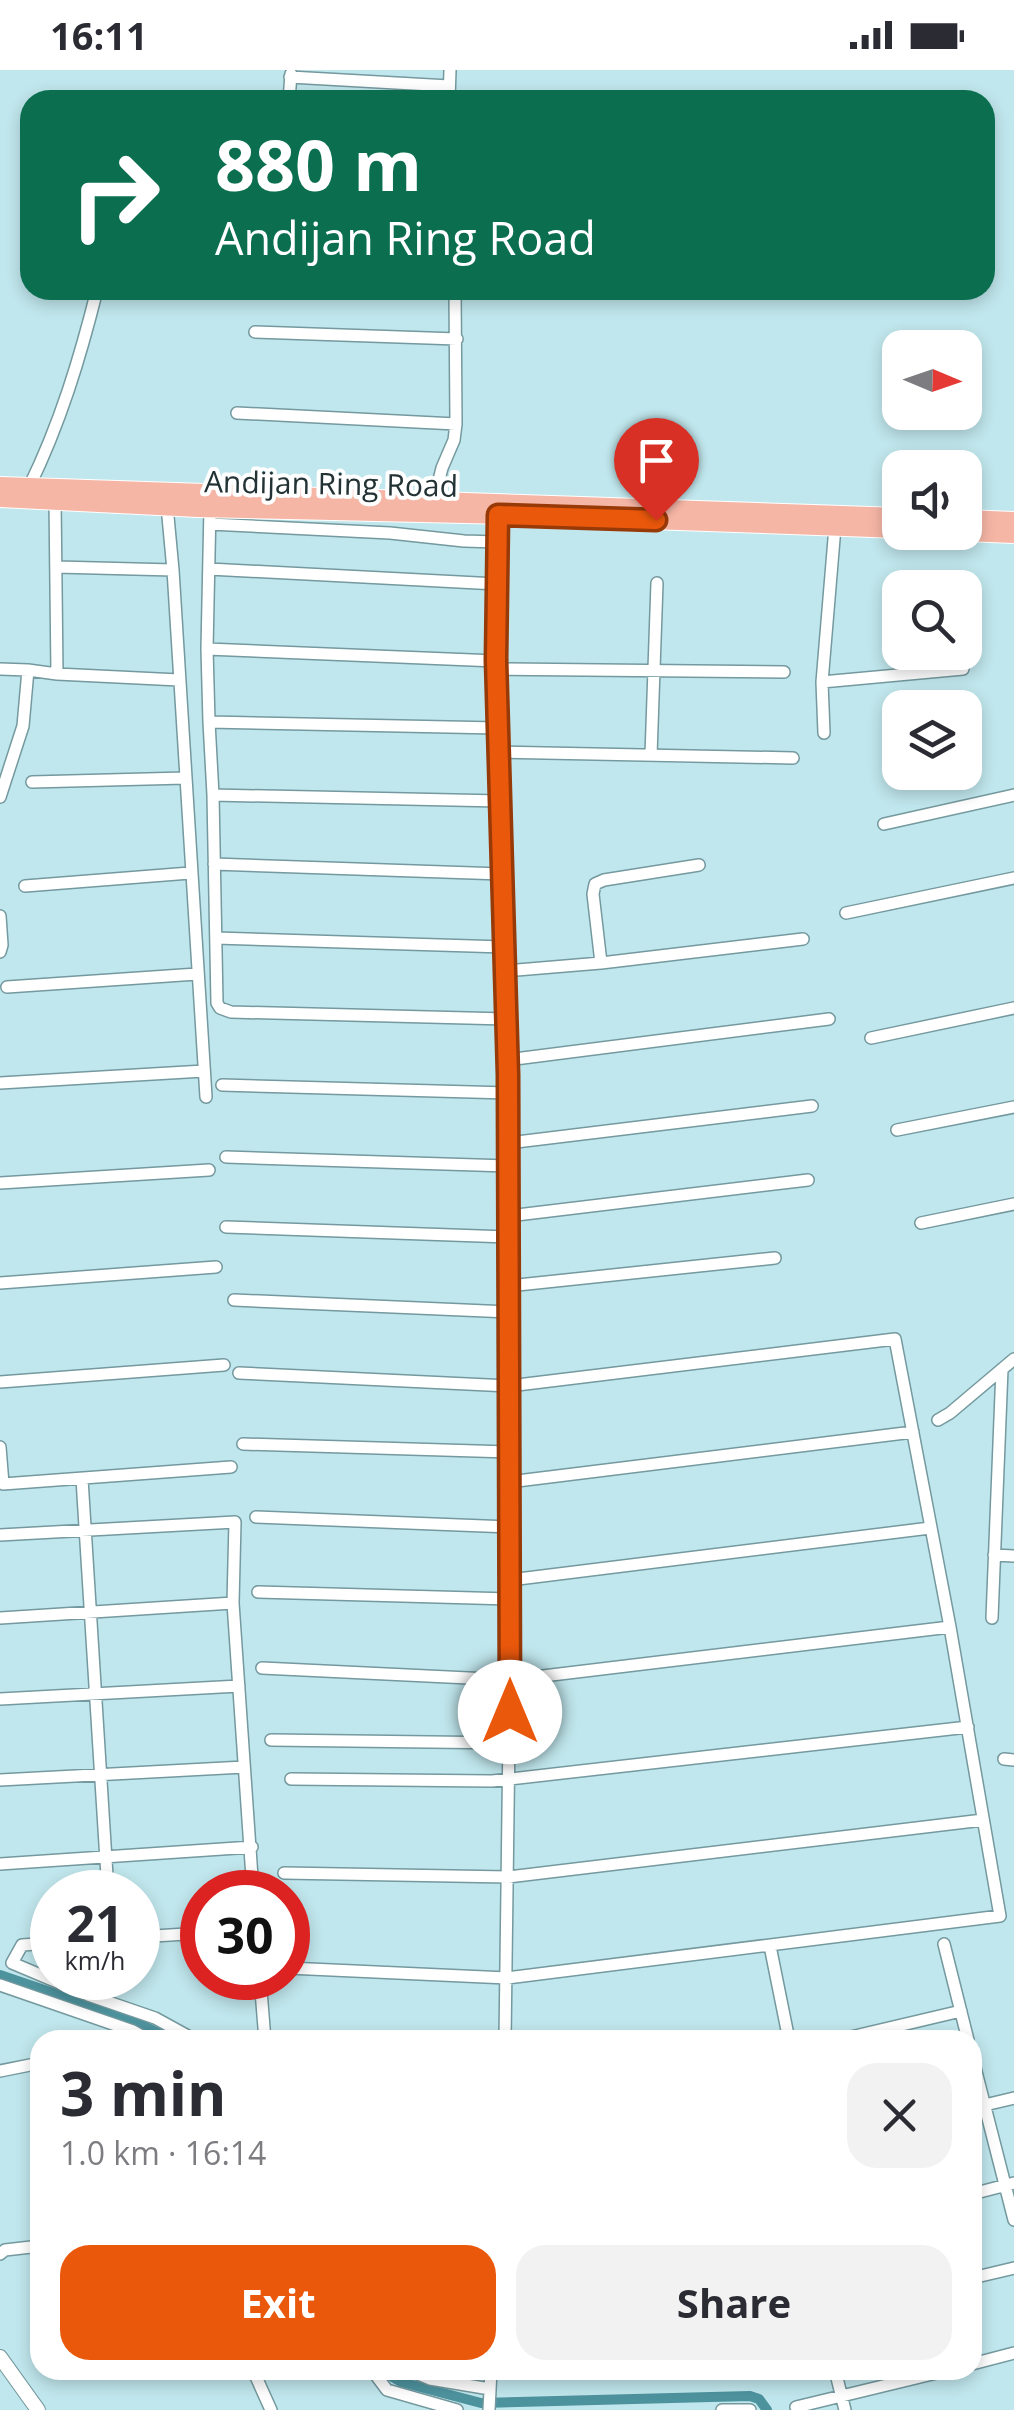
<!DOCTYPE html>
<meta charset="utf-8">
<style>
body{margin:0;font-family:"Open Sans",sans-serif;background:#f2f2f3;color:#2b2b33;height:100vh;display:flex;flex-direction:column;font-size:38px;white-space:nowrap}
*{box-sizing:border-box;margin:0}
p{font-size:32px;color:#7c7c81}
.icon{flex:none;width:55px;height:55px;fill:none;stroke:currentColor;stroke-width:2;stroke-linecap:round;stroke-linejoin:round}
.map{position:relative;flex:1;overflow:hidden}
.details{position:absolute;left:30px;top:1960px;width:952px;height:350px;display:flex;flex-direction:column;background:#fff;border-radius:30px;box-shadow:0 5px 15px #0003}
.details>*{flex:none}
.banner{position:absolute;left:20px;top:20px;width:975px;height:210px;border-radius:30px;box-shadow:0 5px 15px #0003;background:#0b6e4f;color:#fff;overflow:hidden}
.needle{width:65px;rotate:92deg}
.buttons{position:absolute;left:882px;top:260px;display:grid;gap:20px}
.buttons a{display:grid;place-items:center;width:100px;height:100px;border-radius:20px;background:#fff;box-shadow:0 5px 15px #0003;font-size:50px}
.speed{position:absolute;left:30px;top:1800px;display:flex;gap:20px;font-size:50px;font-weight:700;text-align:center}
.speed>*{display:grid;place-content:center;width:130px;height:130px;border-radius:50%;background:#fff;box-shadow:0 5px 15px #0003;line-height:1}
.speed small{font-size:25px;font-weight:400}
.speed .limit{border:15px solid #d22;background:#fff;color:#111}
.pin{position:absolute;display:grid;place-items:center;width:85px;height:85px;color:#fff;margin:-102px -42px;border-radius:50% 50% 50% 0;rotate:-45deg;box-shadow:0 0 10px #0007}
.pin .icon{rotate:45deg}
.me{position:absolute;width:110px;margin:-55px;rotate:0deg;stroke-linejoin:round;filter:drop-shadow(0 0 8px #0008)}
.turn{display:flex;align-items:center;gap:35px;height:210px;padding:0 30px;font-size:45px}
.turn .icon{width:130px;height:130px;stroke-width:2.5}
.turn b{display:block;font-size:70px;line-height:85px}
.round{display:grid;place-items:center;flex:none;width:105px;height:105px;border-radius:30px;background:#f2f2f3}
.headline{display:flex;align-items:center;justify-content:space-between;height:170px;padding:0 30px}
h1{font-size:60px;font-weight:700;line-height:75px}
.action{display:flex;gap:20px;margin-top:auto;padding:20px 30px}
.action a{flex:1;height:115px;border-radius:30px;background:#ea580c;color:#fff;font-size:40px;font-weight:700;line-height:115px;text-align:center}
.action a+a{background:#f2f2f3;color:#2b2b33}
.status{display:flex;justify-content:space-between;align-items:center;height:70px;padding:0 50px;background:#fff;direction:ltr}
.status svg{height:28px;fill:currentColor}
.map>svg:first-child{display:block}
.lines{fill:none;stroke-linecap:round;stroke-linejoin:round}
.canal{stroke:#4d939e;stroke-width:10}
.minor-casing{stroke:#74999e;stroke-width:14}
.tertiary-casing{stroke:#74999e;stroke-width:16}
.trunk-casing{stroke:#fff;stroke-width:20}
.minor{stroke:#fff;stroke-width:11}
.tertiary{stroke:#fff;stroke-width:14}
.trunk{stroke:#f6b6a6;stroke-width:18}
.route-casing{stroke:#983908;stroke-width:25}
.route{stroke:#ea580c;stroke-width:18}
.labels{text-anchor:middle;dominant-baseline:central;stroke-width:8;stroke-linejoin:round;paint-order:stroke}
.street-label{font-size:30px;fill:#233234;stroke:#fff}
</style>
<div class="status"><b>16:11</b><svg viewBox="0 0 49 12"><path d="M0 12V9h3v3zM5 12V6h3v6zM10 12V3h3v9zM15 12V0h3v12zM26 1h20v11H26zM47 4h2v5h-2z"/></svg></div>
<div class="map">
<svg width="1014" height="2340" viewBox="0 0 1014 2340">
<rect width="100%" height="100%" fill="#c0e7ed"/>
<g class="lines">
<path class="canal" d="M0,1905L130,1949L172,1970
M385,2300L389,2305L401,2312L481,2333L750,2326L759,2329L767,2340"/>
<defs>
<path id="minor" d="M290,7L449,16
M289,30L291,4
M449,30L450,0
M255,262L457,269
M237,343L456,354
M29,417C60,354 80,288 97,220
M55,430L57,604
M434,430L442,398L454,370L456,354L455,220
M167,436L173,500L206,1027
M210,438L207,579L209,652L497,658
M498,442L496,591L508,1073L510,1589L505,1970
M210,454L390,463L464,471L497,472
M57,497L173,500
M209,499L497,514
M207,579L496,591
M0,599L28,600
M496,599L784,602
M822,612L963,599
M209,652L213,725L217,933L220,938L231,942L506,949
M824,663L822,612L835,457
M498,682L793,688
M651,685L657,513
M32,712L185,708
M213,725L500,731
M0,727L23,656L28,600L57,604L179,610
M884,754L1014,725
M214,794L502,804
M25,816L190,803
M846,843L1014,808
M0,846L2,875L0,882
M216,868L504,877
M601,893L593,824L595,814L604,810L699,795
M505,901L601,893L803,869
M7,917L197,904
M871,968L1014,938
M507,990L829,949
M0,1013L204,1001
M222,1015L508,1023
M897,1060L1014,1037
M508,1073L812,1036
M226,1087L508,1096
M0,1113L209,1100
M508,1146L808,1110
M921,1153L1014,1134
M226,1157L508,1167
M0,1213L216,1197
M508,1216L775,1188
M234,1230L509,1242
M239,1303L509,1316L895,1269L950,1557L1000,1846L507,1908L288,1898
M0,1312L224,1295
M938,1350L950,1343L1014,1289
M243,1374L509,1382
M0,1377L3,1414L231,1397
M82,1409L108,1822
M509,1412L913,1362
M256,1447L510,1457
M0,1465L235,1452L233,1533L253,1822
M994,1485L1014,1486
M510,1510L930,1458
M258,1522L510,1529
M0,1548L233,1533
M992,1548L1002,1299
M262,1598L510,1610L950,1557
M0,1629L239,1616
M271,1670L509,1673
M1004,1689L1014,1690
M291,1709L492,1711L968,1657
M0,1710L244,1697
M0,1794L252,1777
M284,1803L508,1807L983,1750
M138,1867L202,1863
M52,1873L22,1875L12,1893L88,1925L155,1948L195,1970
M944,1874L968,1970
M770,1876L789,1970
M260,1908L265,1970
M0,1915L133,1961L149,1970
M298,1969L323,1970
M838,1970L961,1941
M972,1986L1014,2150
M0,2001L40,1993
M972,2038L1014,2028
M972,2124L1014,2113
M0,2184L5,2180L40,2176
M972,2208L1014,2198
M972,2294L1014,2283
M253,2300L271,2340
M372,2300L387,2320L457,2340
M408,2300L430,2309L490,2319
M601,2300H602
M835,2300L845,2340
M796,2337L949,2300
M489,2340L491,2300
M722,2340H750"/>
<path id="tertiary" d="M0,2287L38,2340"/>
<path id="trunk" d="M0,416L900,447
M0,428L198,438L510,445L900,459
M965,449L1014,451
M965,462L1014,464"/>
</defs>
<use href="#minor" class="minor-casing"/>
<use href="#tertiary" class="tertiary-casing"/>
<use href="#trunk" class="trunk-casing"/>
<use href="#minor" class="minor"/>
<use href="#tertiary" class="tertiary"/>
<use href="#trunk" class="trunk"/>
</g>
<g class="lines">
<defs>
<path id="route" d="M510,1642L508,1005L496,590L498,445L656,450"/>
</defs>
<use href="#route" class="route-casing"/>
<use href="#route" class="route"/>
</g>
<g class="labels">
<g class="street-label">
<text transform="translate(331 413) rotate(1)">Andijan Ring Road</text>
</g>
</g>
</svg>
<div class="buttons">
<a><svg class="needle" viewBox="-14 -14 28 28"><path d="M0-13l5 13h-10z" fill="#e53935"/><path d="M0 13l5-13h-10z" fill="#7c7c81"/></svg></a>
<a><svg class="icon" aria-label="sound" viewBox="0 0 24 24"><path d="M4 9h4l5-4v14l-5-4H4zM17 9q2 3 0 6"/></svg></a>
<a><svg class="icon" aria-label="search" viewBox="0 0 24 24"><circle cx="10" cy="10" r="6"/><path d="M15 15l6 6"/></svg></a>
<a><svg class="icon" aria-label="layers" viewBox="0 0 24 24"><path d="M12 4l9 5-9 5-9-5zM3 14l9 5 9-5"/></svg></a>
</div>
<div class="speed"><div>21<small>km/h</small></div><div class="limit">30</div></div>
<div class="pin" style="left:656px;top:450px;background:#d93025"><svg class="icon" aria-label="arrive" viewBox="0 0 24 24"><path d="M6 21V4h12l-3 4 3 4H6"/></svg></div>
<svg class="me" style="left:510px;top:1642px" viewBox="-20 -20 40 40"><circle r="19" fill="#fff"/><path d="M0-13L10 11 0 6-10 11z" fill="#ea580c"/></svg>
<div class="banner">
<div class="turn"><svg class="icon" aria-label="right" viewBox="0 0 24 24"><path d="M7 20v-9h11M14 6l5 5-5 5"/></svg><div><b>880 m</b>Andijan Ring Road</div></div>
</div>
<section class="details">
<div class="headline"><div><h1>3 min</h1><p>1.0 km · 16:14</p></div><a class="round"><svg class="icon" aria-label="close" viewBox="0 0 24 24"><path d="M6 6l12 12M18 6L6 18"/></svg></a></div>
<div class="action"><a>Exit</a><a>Share</a></div>
</section>
</div>
